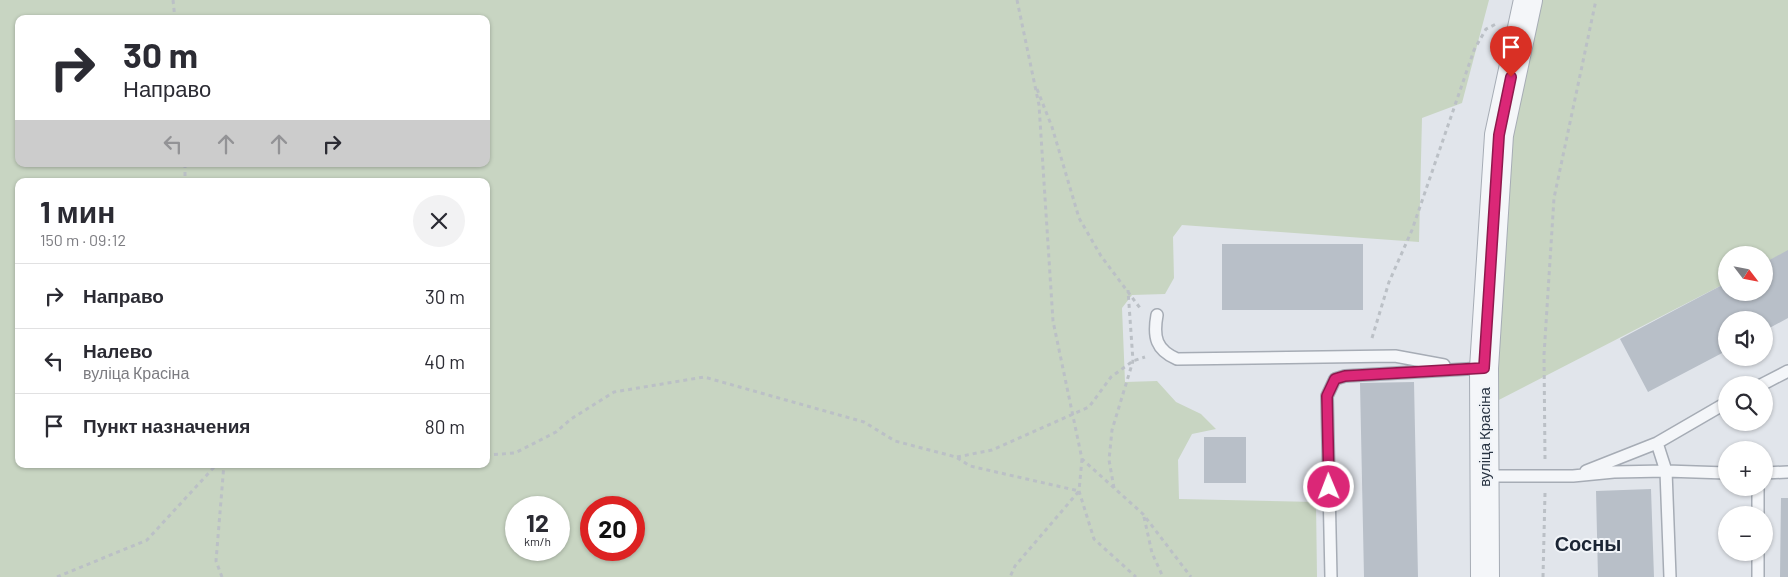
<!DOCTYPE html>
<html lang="ru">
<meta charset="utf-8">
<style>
body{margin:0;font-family:Barlow,sans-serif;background:#f2f2f3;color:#2b2b33;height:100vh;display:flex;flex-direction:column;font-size:19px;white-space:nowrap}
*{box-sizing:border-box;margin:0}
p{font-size:16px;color:#7c7c81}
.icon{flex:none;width:28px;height:28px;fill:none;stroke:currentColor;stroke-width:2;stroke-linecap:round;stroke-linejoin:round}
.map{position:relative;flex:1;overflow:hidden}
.drawer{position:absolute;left:15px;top:178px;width:475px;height:290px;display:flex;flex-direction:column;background:#fff;border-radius:10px;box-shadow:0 1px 4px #0004}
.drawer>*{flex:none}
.banner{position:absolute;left:15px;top:15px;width:475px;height:152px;border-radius:10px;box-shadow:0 1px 4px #0004;background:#fff;color:#2b2b33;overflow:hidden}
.needle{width:32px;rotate:122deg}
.tools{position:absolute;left:1718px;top:246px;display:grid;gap:10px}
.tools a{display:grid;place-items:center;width:55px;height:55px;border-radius:50%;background:#fff;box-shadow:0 1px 4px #0004;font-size:25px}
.speed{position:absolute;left:505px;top:496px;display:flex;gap:10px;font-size:25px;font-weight:700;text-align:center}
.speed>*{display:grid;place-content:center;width:65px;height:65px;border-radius:50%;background:#fff;box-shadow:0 1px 4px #0004;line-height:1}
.speed small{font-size:12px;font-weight:400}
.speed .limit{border:8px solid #d22;background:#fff;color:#111}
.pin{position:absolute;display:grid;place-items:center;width:42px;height:42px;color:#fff;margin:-51px -21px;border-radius:50% 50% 50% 0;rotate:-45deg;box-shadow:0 0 5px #0007}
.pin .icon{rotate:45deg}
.me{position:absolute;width:55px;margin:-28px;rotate:359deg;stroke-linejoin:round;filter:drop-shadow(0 0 4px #0008)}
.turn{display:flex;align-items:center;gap:18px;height:105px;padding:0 25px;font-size:22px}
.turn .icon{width:65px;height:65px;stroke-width:2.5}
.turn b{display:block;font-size:35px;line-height:42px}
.lanes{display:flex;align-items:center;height:48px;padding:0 25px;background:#0003;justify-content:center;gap:25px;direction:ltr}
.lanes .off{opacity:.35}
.round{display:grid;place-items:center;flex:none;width:52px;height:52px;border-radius:26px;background:#f2f2f3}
.head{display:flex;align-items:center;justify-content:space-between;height:85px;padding:0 25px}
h1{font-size:30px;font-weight:700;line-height:38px}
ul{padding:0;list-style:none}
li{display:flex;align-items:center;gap:15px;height:65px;padding:0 25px;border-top:1px solid #e1e1e2}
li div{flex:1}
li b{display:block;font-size:19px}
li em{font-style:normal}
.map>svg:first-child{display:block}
.green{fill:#c8d5c2;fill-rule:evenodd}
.building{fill:#b8bfc8}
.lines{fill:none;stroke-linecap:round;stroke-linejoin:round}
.service-casing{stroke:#a6acb5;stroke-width:14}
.tertiary-casing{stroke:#a6acb5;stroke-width:30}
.path{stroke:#bbc0c6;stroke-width:3;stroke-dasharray:4 4;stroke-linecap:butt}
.service{stroke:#f4f6f9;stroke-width:11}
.tertiary{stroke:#f4f6f9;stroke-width:28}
.route-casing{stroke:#8e194d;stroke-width:12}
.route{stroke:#db2777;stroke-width:9}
.labels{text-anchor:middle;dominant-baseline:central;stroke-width:4;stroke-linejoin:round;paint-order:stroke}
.street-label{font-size:15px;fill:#293443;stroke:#f1f4f8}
.district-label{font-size:20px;font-weight:bold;fill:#1b2534;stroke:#f1f4f8}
</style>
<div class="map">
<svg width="1788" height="577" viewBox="0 0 1788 577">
<rect width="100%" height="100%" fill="#e1e5eb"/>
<path class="green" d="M0,0H1489L1462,103L1422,118L1419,242L1182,225L1173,237L1174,278L1165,294L1132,295L1122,308L1125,382L1157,381L1176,402L1201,414L1216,429L1192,434L1178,460L1179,499L1316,502L1317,577H0ZM19,19H486V164H19ZM19,181H486V464H19ZM516,508H559V550H516ZM591,508H634V550H591Z
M1538,0H1788V251L1764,263V255H1726V283L1489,405L1504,134Z"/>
<path class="building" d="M1222,244H1363V310H1222Z
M1788,250V318L1764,331V320H1726V351L1648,392L1620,339L1726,283V292H1764V263Z
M1414,382L1418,577H1364L1360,383Z
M1204,437H1246V483H1204Z
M1651,489L1654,577H1598L1596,491Z
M1781,498H1788V577H1780Z"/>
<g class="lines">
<defs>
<path id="service" d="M1157,315C1153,337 1156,350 1177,359L1395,356L1444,365
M1761,385L1788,371
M1657,443L1666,471L1670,577
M1586,471L1657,443L1726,403
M1764,473L1788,472
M1484,476H1573L1614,472L1666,471L1726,473
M1758,515V488
M1331,577L1327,396L1335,379L1345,376L1484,368
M1758,577V552"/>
<path id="tertiary" d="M1485,577L1484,368L1499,135L1528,0"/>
</defs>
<use href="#service" class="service-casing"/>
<use href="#tertiary" class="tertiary-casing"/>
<path class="path" d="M173,0L175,19
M1017,0L1039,105L1053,321L1082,459L1143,514L1191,577
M1037,89L1052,127L1079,218L1101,256L1140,308
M185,164V181
M1372,338L1389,282L1412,230L1474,50L1486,29L1496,24
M486,455L515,453L556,432L571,419L614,392L704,377L864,422L895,441L956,457L970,466L1079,491L1015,566L1010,577
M957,457L992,450L1089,407L1111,377L1133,361L1145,357
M1082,459L1079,491L1094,539L1136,577
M1545,459L1544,355L1554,198L1596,0
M298,464L315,466L333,464
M1114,488L1109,460L1112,430L1133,361L1128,290
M1144,517L1152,553L1163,577
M57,577L147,540L217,464
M222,577L216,561L224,464
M1543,577L1545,493"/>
<use href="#service" class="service"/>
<use href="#tertiary" class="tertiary"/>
</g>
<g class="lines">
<defs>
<path id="route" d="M1329,487L1327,396L1335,379L1345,376L1484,368L1499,135L1511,77"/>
</defs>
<use href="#route" class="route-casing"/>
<use href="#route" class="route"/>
</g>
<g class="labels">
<g class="street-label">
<text transform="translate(1484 437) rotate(-90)">вуліца Красіна</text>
</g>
<g class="district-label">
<text x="1588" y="543">Сосны</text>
</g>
</g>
</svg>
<div class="tools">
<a><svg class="needle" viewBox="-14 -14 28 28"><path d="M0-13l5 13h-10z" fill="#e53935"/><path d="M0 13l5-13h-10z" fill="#7c7c81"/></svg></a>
<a><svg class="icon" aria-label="sound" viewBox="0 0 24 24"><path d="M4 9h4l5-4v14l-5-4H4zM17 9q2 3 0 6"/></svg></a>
<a><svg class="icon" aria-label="search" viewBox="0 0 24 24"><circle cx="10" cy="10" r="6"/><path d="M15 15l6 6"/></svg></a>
<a>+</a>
<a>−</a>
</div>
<div class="speed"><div>12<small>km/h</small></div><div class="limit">20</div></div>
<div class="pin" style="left:1511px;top:77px;background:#d93025"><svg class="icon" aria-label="arrive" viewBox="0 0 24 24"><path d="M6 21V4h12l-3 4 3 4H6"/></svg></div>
<svg class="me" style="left:1329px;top:487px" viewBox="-20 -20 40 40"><circle r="17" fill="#db2777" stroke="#fff" stroke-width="3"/><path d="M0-11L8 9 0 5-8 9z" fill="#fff"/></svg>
<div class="banner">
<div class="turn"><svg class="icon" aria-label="right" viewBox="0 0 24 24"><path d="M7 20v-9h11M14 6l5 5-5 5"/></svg><div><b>30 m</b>Направо</div></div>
<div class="lanes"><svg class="icon off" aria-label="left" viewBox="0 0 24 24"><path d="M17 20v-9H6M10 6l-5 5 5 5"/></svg><svg class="icon off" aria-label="ahead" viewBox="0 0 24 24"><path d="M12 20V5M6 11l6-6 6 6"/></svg><svg class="icon off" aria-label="ahead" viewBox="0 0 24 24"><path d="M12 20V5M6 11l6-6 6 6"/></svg><svg class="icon" aria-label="right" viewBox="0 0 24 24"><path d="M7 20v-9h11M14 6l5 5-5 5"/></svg></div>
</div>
<section class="drawer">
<div class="head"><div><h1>1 мин</h1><p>150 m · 09:12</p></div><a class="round"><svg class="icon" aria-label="close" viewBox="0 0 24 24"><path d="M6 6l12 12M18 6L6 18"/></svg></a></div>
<ul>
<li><svg class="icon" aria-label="right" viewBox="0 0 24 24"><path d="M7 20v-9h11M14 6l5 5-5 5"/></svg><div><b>Направо</b></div><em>30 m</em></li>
<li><svg class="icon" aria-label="left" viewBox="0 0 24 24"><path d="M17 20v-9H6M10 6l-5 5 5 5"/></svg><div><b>Налево</b><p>вуліца Красіна</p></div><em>40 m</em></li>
<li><svg class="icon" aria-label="arrive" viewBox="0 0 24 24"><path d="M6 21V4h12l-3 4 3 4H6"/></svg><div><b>Пункт назначения</b></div><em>80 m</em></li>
</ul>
</section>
</div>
